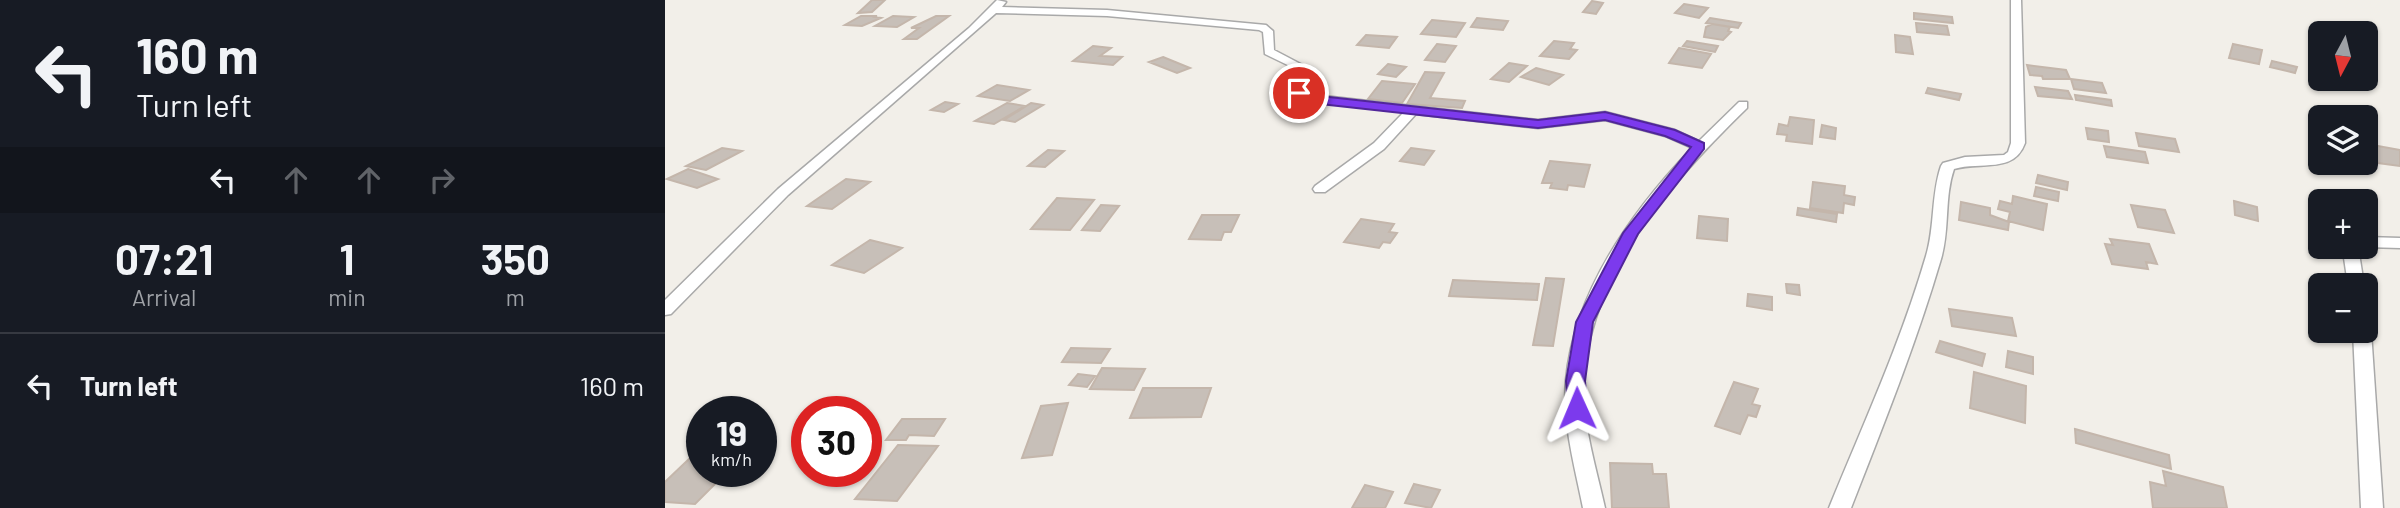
<!DOCTYPE html>
<meta charset="utf-8">
<style>
body{margin:0;font-family:Barlow,sans-serif;background:#242831;color:#f1f3f6;height:100vh;display:flex;flex-direction:column;font-size:26px;white-space:nowrap}
*{box-sizing:border-box;margin:0}
p{font-size:23px;color:#9ea1a6}
.icon{flex:none;width:38px;height:38px;fill:none;stroke:currentColor;stroke-width:2;stroke-linecap:round;stroke-linejoin:round}
.map{position:relative;flex:1;overflow:hidden}
.drawer{display:flex;flex-direction:column;background:#171b24;width:665px}
.drawer>*{flex:none}
.guide{background:#171b24;color:#f1f3f6;overflow:hidden}
.needle{width:46px;rotate:187deg}
.buttons{position:absolute;left:1643px;top:21px;display:grid;gap:14px}
.buttons a{display:grid;place-items:center;width:70px;height:70px;border-radius:10px;background:#171b24;box-shadow:0 2px 5px #0004;font-size:35px}
.speed{position:absolute;left:21px;top:396px;display:flex;gap:14px;font-size:35px;font-weight:700;text-align:center}
.speed>*{display:grid;place-content:center;width:91px;height:91px;border-radius:50%;background:#171b24;box-shadow:0 2px 5px #0004;line-height:1}
.speed small{font-size:18px;font-weight:400}
.speed .limit{border:10px solid #d22;background:#fff;color:#111}
.pin{position:absolute;display:grid;place-items:center;width:60px;height:60px;color:#fff;margin:-30px;border:4px solid #fff;border-radius:50%;box-shadow:0 2px 7px #0007}
.me{position:absolute;width:77px;margin:-38px;rotate:359deg;stroke-linejoin:round;filter:drop-shadow(0 0 5px #0008)}
.turn{display:flex;align-items:center;gap:24px;height:147px;padding:0 21px;font-size:32px}
.turn .icon{width:91px;height:91px;stroke-width:2.5}
.turn b{display:block;font-size:49px;line-height:60px}
.lanes{display:flex;align-items:center;height:66px;padding:0 21px;background:#0003;justify-content:center;gap:35px;direction:ltr}
.lanes .off{opacity:.35}
.eta{display:flex;justify-content:space-evenly;align-items:center;height:119px;text-align:center}
.eta b{font-size:42px;font-weight:700;line-height:49px}
ul{padding:0;list-style:none}
li{display:flex;align-items:center;gap:21px;height:105px;padding:0 21px;border-top:2px solid #363941}
li div{flex:1}
li b{display:block;font-size:26px}
li em{font-style:normal}
main{display:flex;flex:1;min-height:0}
.map>svg:first-child{display:block}
.building{fill:#c7bfb8;stroke:#c4b6ab;stroke-width:2}
.lines{fill:none;stroke-linecap:round;stroke-linejoin:round}
.minor-casing{stroke:#a9a9a9;stroke-width:3}
.minor{fill:#fff;fill-rule:evenodd}
.route{fill:#7c3aed;stroke:#51269a;stroke-width:2}
</style>
<main>
<section class="drawer">
<div class="guide">
<div class="turn"><svg class="icon" aria-label="left" viewBox="0 0 24 24"><path d="M17 20v-9H6M10 6l-5 5 5 5"/></svg><div><b>160 m</b>Turn left</div></div>
<div class="lanes"><svg class="icon" aria-label="left" viewBox="0 0 24 24"><path d="M17 20v-9H6M10 6l-5 5 5 5"/></svg><svg class="icon off" aria-label="ahead" viewBox="0 0 24 24"><path d="M12 20V5M6 11l6-6 6 6"/></svg><svg class="icon off" aria-label="ahead" viewBox="0 0 24 24"><path d="M12 20V5M6 11l6-6 6 6"/></svg><svg class="icon off" aria-label="right" viewBox="0 0 24 24"><path d="M7 20v-9h11M14 6l5 5-5 5"/></svg></div>
</div>
<div class="eta">
<div><b>07:21</b><p>Arrival</p></div>
<div><b>1</b><p>min</p></div>
<div><b>350</b><p>m</p></div>
</div>
<ul>
<li><svg class="icon" aria-label="left" viewBox="0 0 24 24"><path d="M17 20v-9H6M10 6l-5 5 5 5"/></svg><div><b>Turn left</b></div><em>160 m</em></li>
</ul>
</section>
<div class="map">
<svg width="1735" height="508" viewBox="0 0 1735 508">
<rect width="100%" height="100%" fill="#f2efe9"/>
<path class="building" d="M207,0H220L207,12L193,13Z
M927,1L938,3L931,14L918,12Z
M1019,4L1043,8L1034,18L1010,13Z
M1249,13L1287,17L1288,23L1249,19Z
M196,16H212L210,17L216,18L197,26L180,25Z
M228,16L249,17L232,27L210,26Z
M271,16H284L252,39H239L254,28H246Z
M812,18L843,21L838,30L806,27Z
M1045,18L1076,23L1073,28L1041,23Z
M767,20L800,23L791,37L756,34Z
M1251,23L1282,26L1284,35L1252,32Z
M1047,24L1065,27L1063,31L1066,32L1058,40L1039,37L1041,27Z
M701,35L732,37L724,48L692,45Z
M1230,35L1245,37L1248,54L1231,52Z
M889,41L909,43L905,49L912,50L904,59L875,56Z
M1022,41L1053,46L1050,52L1018,46Z
M772,44L791,46L780,62L760,60Z
M1568,44L1597,50L1594,64L1564,58Z
M428,46L446,48L435,56L457,57L448,65L408,61Z
M1014,48L1046,54L1037,68L1004,63Z
M498,57L525,68L512,73L484,62Z
M1607,61L1632,67L1630,73L1605,67Z
M844,63L862,66L844,82L826,79Z
M723,64L741,67L731,77L713,74Z
M1362,65L1401,70L1405,79H1378L1377,76L1365,75Z
M871,68L898,75L884,85L856,77Z
M760,72L779,73L765,98L800,101L797,108L742,104Z
M1406,79L1437,83L1441,93L1409,89Z
M717,81L750,84L737,103L703,99Z
M332,85L364,90L345,101L313,96Z
M1370,87L1403,91L1407,99L1373,96Z
M1263,88L1296,94L1294,100L1261,93Z
M1410,95L1446,100L1447,106L1411,100Z
M280,102L293,104L279,112L266,110Z
M342,103L360,106L329,124L310,121Z
M366,103L378,105L350,122L339,120Z
M1125,117L1149,120L1147,144L1121,141L1122,135L1112,134L1114,124L1123,126Z
M1157,125L1171,128L1170,139L1155,137Z
M1421,128L1443,131L1444,142L1423,139Z
M1471,133L1510,139L1514,152L1474,146Z
M1702,144L1735,150V166L1713,163Z
M1439,146L1480,152L1483,163L1442,157Z
M57,148L77,151L41,170L21,166Z
M746,148L769,151L759,165L735,161Z
M383,150L399,151L380,167L363,166Z
M885,161L925,165L919,187L903,185L902,190L885,188L887,183H877Z
M23,169L53,179L32,188L2,179Z
M1373,175L1403,182L1402,190L1371,183Z
M181,179L205,182L167,209L142,206Z
M1148,182L1180,186L1179,195L1190,197L1189,205L1179,203L1178,213L1145,208Z
M1371,187L1394,192L1393,201L1369,196Z
M1348,196L1382,204L1378,230L1343,221L1345,212L1333,209L1335,201L1347,204Z
M392,198L429,200L405,230L366,229Z
M1569,201L1592,207L1593,221L1570,215Z
M1296,202L1325,208V215L1344,222L1343,230L1294,220Z
M436,205L454,206L435,231L417,230Z
M1466,205L1500,210L1509,233L1473,227Z
M1133,208L1172,214L1171,222L1132,215Z
M537,215H574L566,232H559L556,240L524,239Z
M1034,216L1063,219L1062,241L1032,238Z
M696,219L729,224L724,232L732,233L725,243L718,242L714,248L679,242Z
M1445,239L1484,244L1492,264L1481,262L1483,269L1447,264L1440,244L1448,245Z
M205,240L237,248L199,273L167,265Z
M881,278L899,279L888,346L868,345Z
M788,280L874,284L872,300L784,296Z
M1121,284L1134,285L1135,295L1122,293Z
M1083,294L1107,297V310L1082,306Z
M1284,309L1347,318L1351,336L1287,326Z
M1275,341L1320,354L1317,366L1271,352Z
M406,348L445,349L436,363L397,362Z
M1343,351L1368,357V374L1341,367Z
M437,368L480,369L469,390L425,389Z
M1309,372L1361,386L1360,423L1305,408Z
M413,374L430,376L422,387L404,385Z
M1069,382L1093,389L1087,404L1095,406L1091,417L1083,415L1075,434L1050,426Z
M478,388H546L536,417L465,418Z
M403,403L387,455L357,458L376,406Z
M237,419H280L269,436L244,435L241,440H221Z
M1410,429L1504,455L1506,469L1411,443Z
M233,445L273,446L232,501L190,499Z
M25,458L37,459V471H63L30,504L0,502V482Z
M945,463L987,464L988,474H1001L1004,508H947Z
M1498,471L1558,487L1562,508H1488L1485,482L1501,486Z
M749,484L775,490L766,508L740,503Z
M700,485L728,492L720,508H687Z"/>
<g class="lines">
<defs>
<path id="minor" d="M332,0L341,2L337,7L442,10L601,25L608,31L609,50L647,70L641,94L873,120L940,112L1010,130L1034,141L1074,102H1082V108C1008,180 924,272 919,382C917,424 931,467 940,508H918C910,467 897,423 901,380C909,291 967,211 1027,148L1000,136L940,120L873,128L751,114L719,149L660,192H650L648,189L650,186L709,143L739,112L633,100L628,93L635,71L600,54L598,32L594,30L442,16L331,13L123,195L6,314L0,315V300L113,189L304,28Z
M1346,0H1356L1360,143C1349,174 1316,161 1289,169C1279,198 1285,229 1276,259C1251,344 1218,426 1186,508H1164C1198,425 1236,342 1261,256C1270,227 1266,195 1276,166L1278,163L1300,157L1339,155L1343,152L1346,143Z
M1701,237L1735,238V248L1701,247Z
M1701,247L1694,253L1699,285H1683L1678,251L1682,247Z
M1701,326L1706,331L1718,508H1696L1688,331H1701Z"/>
</defs>
<use href="#minor" class="minor-casing"/>
<use href="#minor" class="minor"/>
</g>
<path class="route" d="M634,89L646,95L873,120L940,112L1010,130L1039,143V149L973,234L928,322L920,381L922,408L919,413H906L903,408L901,381L911,322L958,233L1026,147L1000,136L940,120L873,128L646,103L633,100L627,93Z"/>
</svg>
<div class="buttons">
<a><svg class="needle" viewBox="-14 -14 28 28"><path d="M0-13l5 13h-10z" fill="#e53935"/><path d="M0 13l5-13h-10z" fill="#9ea1a6"/></svg></a>
<a><svg class="icon" aria-label="layers" viewBox="0 0 24 24"><path d="M12 4l9 5-9 5-9-5zM3 14l9 5 9-5"/></svg></a>
<a>+</a>
<a>−</a>
</div>
<div class="speed"><div>19<small>km/h</small></div><div class="limit">30</div></div>
<div class="pin" style="left:634px;top:93px;background:#d93025"><svg class="icon" aria-label="arrive" viewBox="0 0 24 24"><path d="M6 21V4h12l-3 4 3 4H6"/></svg></div>
<svg class="me" style="left:912px;top:408px" viewBox="-20 -20 40 40"><path d="M0-17L14 15 0 8-14 15z" fill="#7c3aed" stroke="#fff" stroke-width="4"/></svg>
</div>
</main>
